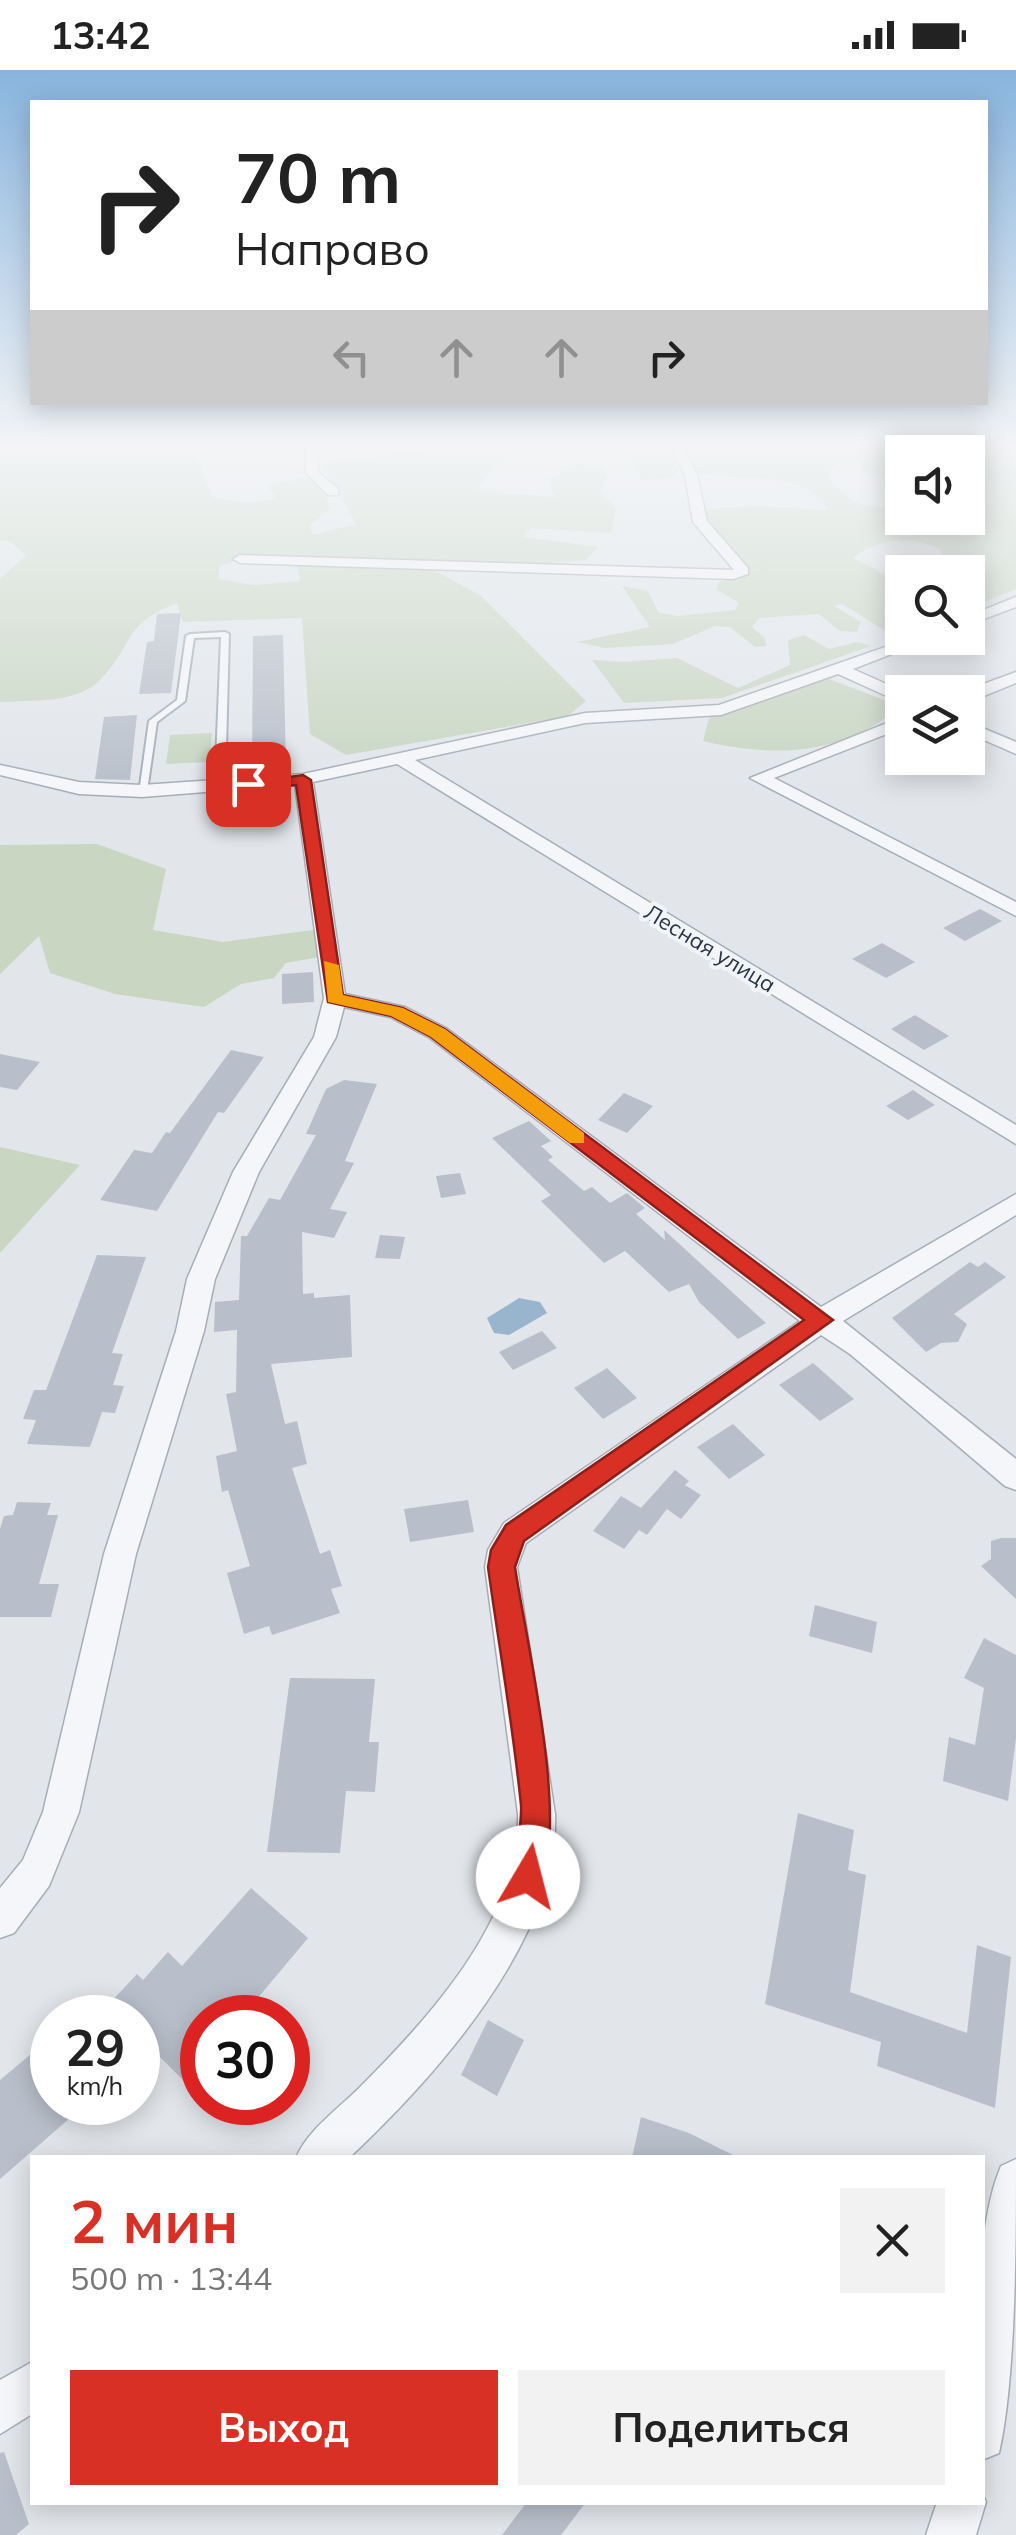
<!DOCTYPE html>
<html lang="ru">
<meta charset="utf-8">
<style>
body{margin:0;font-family:Mulish,sans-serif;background:#f2f2f2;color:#222;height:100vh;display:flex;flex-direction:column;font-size:38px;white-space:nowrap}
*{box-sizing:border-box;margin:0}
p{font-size:32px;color:#767676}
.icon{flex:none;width:55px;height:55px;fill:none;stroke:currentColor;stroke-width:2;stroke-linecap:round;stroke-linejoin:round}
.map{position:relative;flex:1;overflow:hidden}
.sheet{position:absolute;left:30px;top:2085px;width:955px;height:350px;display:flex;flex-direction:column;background:#fff;border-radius:0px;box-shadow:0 5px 25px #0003}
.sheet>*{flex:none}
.banner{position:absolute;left:30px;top:30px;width:958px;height:305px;border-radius:0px;box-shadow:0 5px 25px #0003;background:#fff;color:#222;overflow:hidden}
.tools{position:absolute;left:885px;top:365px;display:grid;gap:20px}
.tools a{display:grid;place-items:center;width:100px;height:100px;border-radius:0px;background:#fff;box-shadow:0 5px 25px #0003;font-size:50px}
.speed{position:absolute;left:30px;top:1925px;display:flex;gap:20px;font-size:50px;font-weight:700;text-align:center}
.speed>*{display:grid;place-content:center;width:130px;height:130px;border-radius:50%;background:#fff;box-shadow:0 5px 25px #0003;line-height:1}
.speed small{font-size:25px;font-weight:400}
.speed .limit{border:15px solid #d22;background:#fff;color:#111}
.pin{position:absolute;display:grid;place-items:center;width:85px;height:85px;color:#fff;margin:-42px;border-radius:20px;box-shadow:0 5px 15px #0006}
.me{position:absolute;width:110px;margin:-55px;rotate:8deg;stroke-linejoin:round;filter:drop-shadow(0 0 8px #0008)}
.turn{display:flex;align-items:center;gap:35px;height:210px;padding:0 40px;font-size:45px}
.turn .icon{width:130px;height:130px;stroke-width:2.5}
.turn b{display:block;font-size:70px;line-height:85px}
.lanes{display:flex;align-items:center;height:95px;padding:0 40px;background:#0003;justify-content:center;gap:50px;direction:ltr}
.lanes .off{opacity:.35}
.round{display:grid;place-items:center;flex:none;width:105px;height:105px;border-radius:0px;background:#f2f2f2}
.summary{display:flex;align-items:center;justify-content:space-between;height:170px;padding:0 40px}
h1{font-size:60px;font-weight:700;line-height:75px;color:#d93025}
.action{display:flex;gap:20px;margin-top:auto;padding:20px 40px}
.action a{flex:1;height:115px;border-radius:0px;background:#d93025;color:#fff;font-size:40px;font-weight:700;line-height:115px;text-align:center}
.action a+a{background:#f2f2f2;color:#222}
.status{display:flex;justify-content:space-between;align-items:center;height:70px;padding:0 50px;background:#fff;direction:ltr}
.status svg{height:28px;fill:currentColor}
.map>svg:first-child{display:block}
.green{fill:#c8d6c2}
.water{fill:#99b5ce}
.building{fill:#b8bfca}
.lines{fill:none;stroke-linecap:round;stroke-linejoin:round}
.service-casing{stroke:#a6adb6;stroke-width:4}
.minor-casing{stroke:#a6adb6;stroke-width:3}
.service{fill:#f5f6f9;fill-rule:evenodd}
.minor{fill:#f5f6f9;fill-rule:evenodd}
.route{fill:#d93025;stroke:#8d1f18;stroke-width:2.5}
.slow{fill:#f59e0b}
.labels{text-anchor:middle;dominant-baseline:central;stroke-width:8;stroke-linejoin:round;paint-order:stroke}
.far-street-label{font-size:22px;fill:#283345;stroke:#f2f5f8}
</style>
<div class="status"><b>13:42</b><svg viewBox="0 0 49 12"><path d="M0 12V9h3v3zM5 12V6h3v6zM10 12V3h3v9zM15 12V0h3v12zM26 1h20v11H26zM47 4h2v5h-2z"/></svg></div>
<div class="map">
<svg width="1016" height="2465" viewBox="0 0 1016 2465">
<rect width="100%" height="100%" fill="#e2e6eb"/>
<path class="green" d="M0,377H239L196,385L212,427L247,433L272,430L276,425L265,415L310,407L324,421L330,439L309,456L313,465L356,454L322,394L439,377H518L491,400L478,421L555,427L548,410L578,394L599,395L606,407L600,422L616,439L611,463L531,458L523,467L598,477L586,490L540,494L250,486L219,496V509L253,515L300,511L297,494L426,496L480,525L586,631L568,646L346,685L310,664L302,548L183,552L177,533C122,554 135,574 100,610C77,634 31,630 0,632V509L26,485L10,471H0Z
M629,377H667L679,400L672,408L641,410Z
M683,377H874L894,382L902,407L881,408L864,402L859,390L838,391L827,406C850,432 863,442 899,434L902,428V448H968V410L984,407L990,397L1016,395V519L968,538V502H935L945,491L940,479C911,465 878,468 853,488L882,503L902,504V563L894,566L842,534L834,536L861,552L857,562L840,561L819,544L759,548L752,557L765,568L766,576L755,577L730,557L715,556L673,574L605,578L577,572L650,557L622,516L648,521L659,543L679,546L735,540L739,533L716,519L719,512L749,502L701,440L760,436L828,441C811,398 734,412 697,403Z
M804,565L829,579L857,572L871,576L722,628L624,633L592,590L623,592L677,588L738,618L790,595L788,570Z
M829,609L900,636C843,686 774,688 703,671L709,648Z
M212,663L209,692L166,694L170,665Z
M97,774L166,799L153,860L223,872L320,859V887L286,893L274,908L241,914L204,937L115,924L50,903L39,866L0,904V775Z
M0,1077L80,1095L0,1183Z"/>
<path class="water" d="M519,1228L540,1232L547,1243L509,1265L494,1263L487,1248Z"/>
<path class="building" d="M181,543L171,623L139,624L147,572L154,571L157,544Z
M283,565L286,696L252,698L253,566Z
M137,645L130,710L95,709L104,647Z
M980,839L1002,851L965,871L943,858Z
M882,873L915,892L886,908L852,889Z
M313,902L314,932L282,934V904Z
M915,945L949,966L924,980L891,959Z
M231,980L264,987L224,1043L218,1042L157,1141L100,1130L134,1080L152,1083L166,1062L170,1063Z
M0,984L40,992L17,1020L0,1017Z
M344,1010L377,1014L345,1091L354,1093L330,1139L347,1142L334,1168L302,1162L303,1224L314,1223V1228L350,1225L352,1287L271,1294L285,1354L297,1351L307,1394L292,1398L320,1484L330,1480L342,1516L331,1519L340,1543L272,1565L269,1556L244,1564L227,1503L250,1496L228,1420L222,1422L216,1386L237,1381L226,1324L236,1322L237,1260L214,1262L215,1232L239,1230L241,1166H247L269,1128L280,1130L316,1065L306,1064L326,1019Z
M913,1020L935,1035L908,1050L886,1036Z
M624,1023L653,1036L627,1063L598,1050Z
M529,1051L551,1071L541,1076L553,1087L548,1090L584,1121L592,1117L610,1133L627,1123L645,1138L636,1144L665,1170L664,1160L766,1253L738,1269L699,1232L689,1214L669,1222L625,1181L604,1193L541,1131L551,1125L492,1068Z
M460,1103L466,1124L441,1128L436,1106Z
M380,1165L405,1167L400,1189L375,1188Z
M97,1185L146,1187L112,1283L123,1284L113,1315L124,1316L115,1343L102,1342L90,1377L27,1374L36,1350L23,1349L34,1320H46Z
M970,1192L978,1197L985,1192L1006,1207L954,1244L967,1254L958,1272L941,1273L926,1282L892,1248Z
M542,1261L557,1278L513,1300L499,1282Z
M813,1293L854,1329L820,1351L779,1315Z
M607,1298L637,1328L603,1349L574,1318Z
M733,1354L765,1385L729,1409L697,1377Z
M675,1400L689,1411L685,1415L701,1425L681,1449L667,1439L647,1465L639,1460L624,1479L593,1461L621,1426L641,1438Z
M468,1430L474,1462L410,1472L404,1439Z
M17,1432L51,1433L47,1445H58L39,1514H59L51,1547H0V1459L4,1446L13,1445Z
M1001,1468H1016V1529L981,1496L991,1489V1471Z
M815,1535L877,1552L872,1583L809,1566Z
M984,1568L1016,1585V1668L1008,1731L943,1711L949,1667L975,1675L984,1618L964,1608Z
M290,1608L375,1609L369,1672H379L375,1722L346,1721L340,1783L267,1782Z
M798,1743L854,1760L848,1800L866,1805L850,1922L967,1963L977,1875L1011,1887L995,2038L877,1996L881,1972L765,1934Z
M251,1818L308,1868L241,1948H202V1994L186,2013L138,1965V1948H120L108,1935L137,1904L143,1910L168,1882L182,1896Z
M488,1950L524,1970L497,2026L461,2005Z
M31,1984L52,2019V2032H61L70,2048L0,2109V2010Z
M641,2047L689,2063L739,2088H632Z
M4,2382L29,2454L16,2465H0V2383Z
M527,2432H586L561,2465H502Z"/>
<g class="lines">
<defs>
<path id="service" d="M225,562L229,564L225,717L220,720L215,717L221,567L194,568L185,631L157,652L147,721L139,723L149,651L177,630L186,566L190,564Z"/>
<path id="minor" d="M305,377H317L318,402L338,419V425H328L306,403Z
M671,377H683L697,405L707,451L748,498V504L733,509L240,493L233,489L240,485L734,500L693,452L685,405Z
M1016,527V537L968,555V546Z
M911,568H933L853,599L904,622L902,633L838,604L721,645L585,653L415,690L1016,1055V1074L397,694L313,712L345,924L405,937L446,958L821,1237L1016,1124V1145L843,1251L1016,1389V1420L1005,1416L850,1284L821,1265L526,1473L517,1497L555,1744C560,1869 435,2007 349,2088H296C308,2059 341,2037 362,2015C432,1945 520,1848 518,1744L485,1497L488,1480L504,1453L800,1251L430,968L390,947L344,937L336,967L259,1102L215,1209L204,1261L136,1484L79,1742L49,1816L14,1863L0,1868V1818L23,1790L43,1742L104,1484L176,1261L187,1209L233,1102L314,967L324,928L295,715L142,727L79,724L0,705V695L79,712L142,715L303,704L585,643L719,635Z
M1016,602V613L974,630L968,631V622H962Z
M902,647V658L774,708L1016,832V846L750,708Z
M968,652L1016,672V684L968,663Z
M1016,2089C1016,2172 1016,2309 999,2383L982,2390C982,2306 969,2172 1001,2096Z
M32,2292V2344L0,2364V2310Z
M982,2423L986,2432L976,2465H926L937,2432H982Z"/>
</defs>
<use href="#service" class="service-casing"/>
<use href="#minor" class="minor-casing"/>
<use href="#service" class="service"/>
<use href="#minor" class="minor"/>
</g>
<linearGradient id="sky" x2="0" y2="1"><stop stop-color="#88b4de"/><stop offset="0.52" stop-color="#f2f4f6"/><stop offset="1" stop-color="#f2f4f6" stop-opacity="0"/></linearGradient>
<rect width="1016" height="722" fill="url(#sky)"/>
<path class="route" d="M303,705L311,710L343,925L403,938L445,959L833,1250L524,1471L515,1497C527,1577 569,1748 540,1818L528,1823L517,1818C510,1799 523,1759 521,1735C513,1656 499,1576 488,1497L491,1480L506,1455L804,1250L431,967L391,946L328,932L296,715L248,719L240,714Z"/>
<path class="slow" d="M324,891L339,895L343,925L403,938L445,959L584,1063V1073H570L431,967L391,946L328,932Z"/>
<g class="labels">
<g class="far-street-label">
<text transform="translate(710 878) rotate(31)">Лесная улица</text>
</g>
</g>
</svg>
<div class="tools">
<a><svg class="icon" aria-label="sound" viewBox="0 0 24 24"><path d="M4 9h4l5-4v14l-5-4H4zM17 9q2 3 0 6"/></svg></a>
<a><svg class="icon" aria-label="search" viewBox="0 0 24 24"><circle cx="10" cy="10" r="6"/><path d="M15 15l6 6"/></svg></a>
<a><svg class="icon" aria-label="layers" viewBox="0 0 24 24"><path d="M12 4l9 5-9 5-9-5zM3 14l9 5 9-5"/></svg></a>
</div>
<div class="speed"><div>29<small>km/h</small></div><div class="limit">30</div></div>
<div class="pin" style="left:248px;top:714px;background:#d93025"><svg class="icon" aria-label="arrive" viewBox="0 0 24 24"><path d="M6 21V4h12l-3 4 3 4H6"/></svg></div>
<svg class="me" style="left:528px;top:1807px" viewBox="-20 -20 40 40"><circle r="19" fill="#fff"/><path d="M0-13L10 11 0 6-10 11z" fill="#d93025"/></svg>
<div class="banner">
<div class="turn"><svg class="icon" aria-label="right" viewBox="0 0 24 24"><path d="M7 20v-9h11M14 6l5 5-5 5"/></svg><div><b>70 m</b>Направо</div></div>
<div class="lanes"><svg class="icon off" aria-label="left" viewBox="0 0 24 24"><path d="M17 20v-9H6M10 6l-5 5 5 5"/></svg><svg class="icon off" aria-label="ahead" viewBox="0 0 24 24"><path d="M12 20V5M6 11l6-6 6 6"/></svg><svg class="icon off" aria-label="ahead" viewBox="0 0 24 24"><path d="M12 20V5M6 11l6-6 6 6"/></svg><svg class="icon" aria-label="right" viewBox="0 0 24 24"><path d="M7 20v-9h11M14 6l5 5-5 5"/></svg></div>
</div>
<section class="sheet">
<div class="summary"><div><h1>2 мин</h1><p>500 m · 13:44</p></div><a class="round"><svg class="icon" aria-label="close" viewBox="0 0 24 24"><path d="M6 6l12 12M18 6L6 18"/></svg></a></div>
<div class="action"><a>Выход</a><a>Поделиться</a></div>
</section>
</div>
